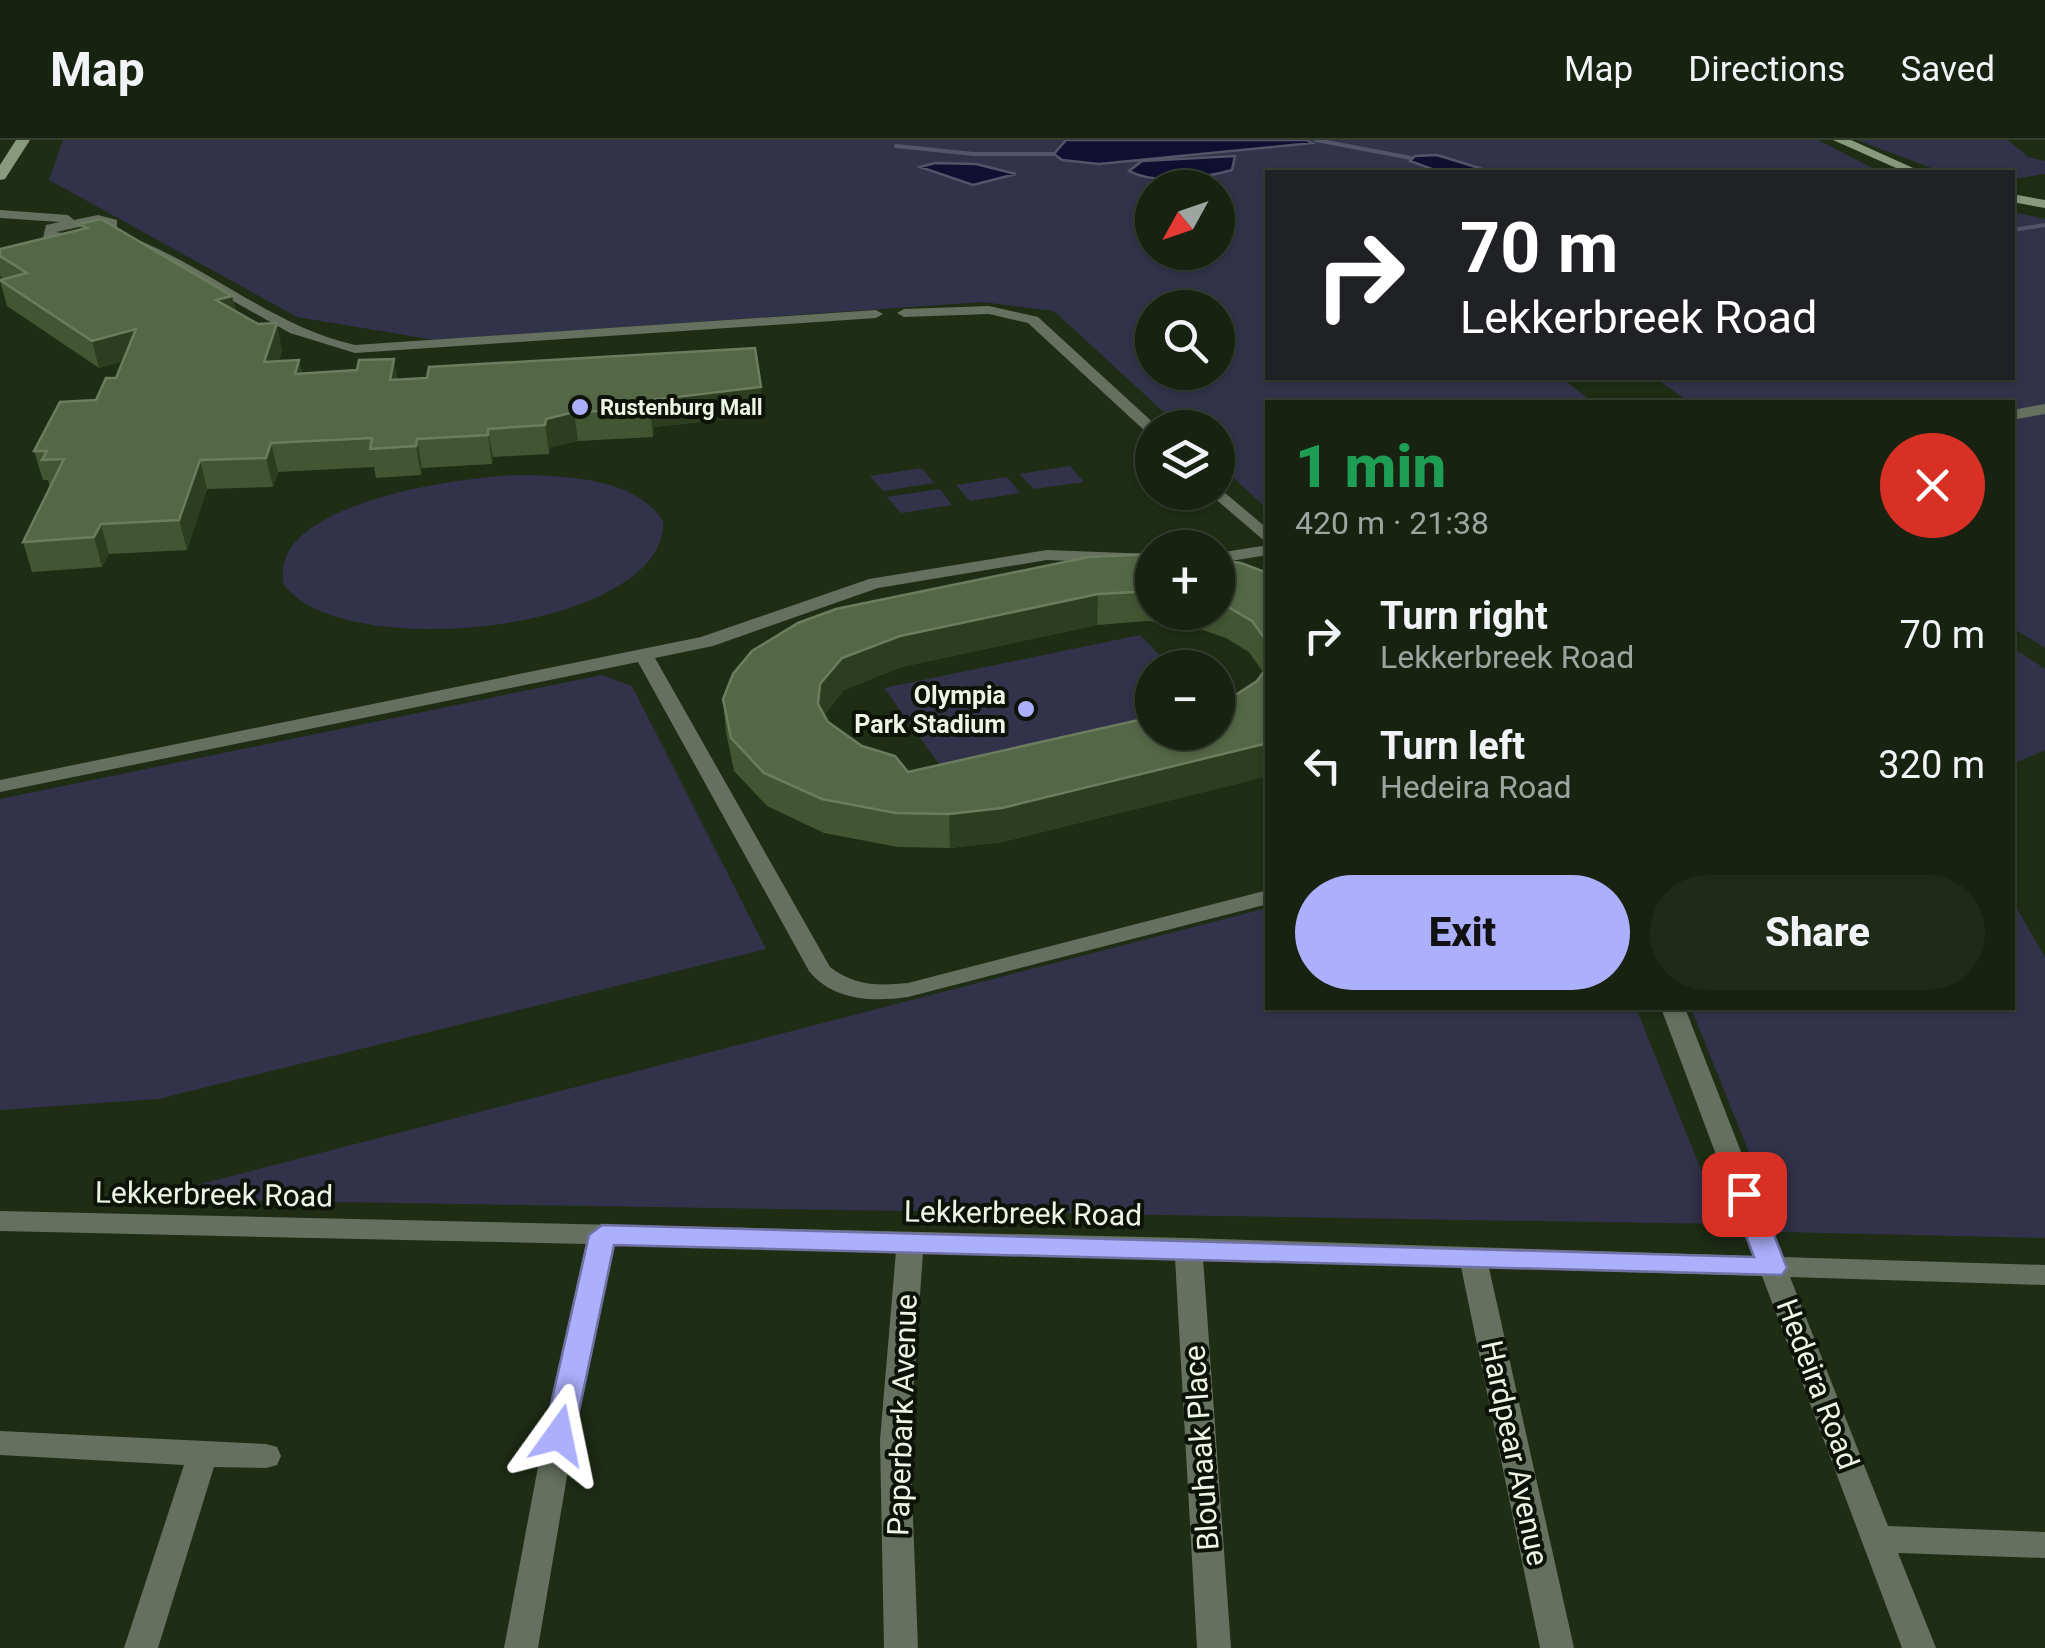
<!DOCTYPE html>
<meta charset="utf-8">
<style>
body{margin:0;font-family:Roboto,sans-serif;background:#202a19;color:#f1f3f6;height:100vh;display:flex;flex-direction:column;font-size:38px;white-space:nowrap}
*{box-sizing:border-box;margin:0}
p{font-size:32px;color:#9ea49f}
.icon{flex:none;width:55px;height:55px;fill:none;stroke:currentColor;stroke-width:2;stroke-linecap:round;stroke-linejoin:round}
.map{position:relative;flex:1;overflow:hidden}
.side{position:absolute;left:1265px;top:260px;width:750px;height:610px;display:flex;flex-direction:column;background:#172210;border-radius:0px;box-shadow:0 2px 8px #0004,0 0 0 2px #363f30}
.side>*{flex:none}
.banner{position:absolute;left:1265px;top:30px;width:750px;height:210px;border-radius:0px;box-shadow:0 2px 8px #0004,0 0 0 2px #363f30;background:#202124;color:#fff;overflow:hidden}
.needle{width:65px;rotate:230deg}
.buttons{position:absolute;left:1135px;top:30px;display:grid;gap:20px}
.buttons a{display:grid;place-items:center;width:100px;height:100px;border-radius:50%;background:#172210;box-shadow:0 2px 8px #0004,0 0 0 2px #363f30;font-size:50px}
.pin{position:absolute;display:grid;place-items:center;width:85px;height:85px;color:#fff;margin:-42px;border-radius:20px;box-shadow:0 5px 15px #0006}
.me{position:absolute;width:110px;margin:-55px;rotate:12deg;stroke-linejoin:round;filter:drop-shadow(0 0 8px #0008)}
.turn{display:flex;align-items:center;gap:35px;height:210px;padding:0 30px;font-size:45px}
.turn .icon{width:130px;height:130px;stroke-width:2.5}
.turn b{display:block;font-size:70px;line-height:85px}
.round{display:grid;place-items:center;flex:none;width:105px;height:105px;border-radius:52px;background:#202a19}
.overview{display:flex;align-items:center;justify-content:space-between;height:170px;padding:0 30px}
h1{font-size:60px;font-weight:800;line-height:75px;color:#1e9e55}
.action{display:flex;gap:20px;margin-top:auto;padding:20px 30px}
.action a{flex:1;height:115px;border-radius:60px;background:#acaffb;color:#111;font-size:40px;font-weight:800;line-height:115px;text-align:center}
.action a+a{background:#202a19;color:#f1f3f6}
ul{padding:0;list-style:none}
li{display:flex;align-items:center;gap:30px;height:130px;padding:0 30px}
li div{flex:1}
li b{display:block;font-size:38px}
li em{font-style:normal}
header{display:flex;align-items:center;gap:60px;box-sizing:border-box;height:140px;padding:0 50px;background:#172210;border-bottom:2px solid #363f30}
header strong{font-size:48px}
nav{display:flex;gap:55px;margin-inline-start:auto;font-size:35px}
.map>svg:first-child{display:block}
.green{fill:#32334a;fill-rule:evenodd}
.water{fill:#110f31;stroke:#535467;stroke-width:2.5}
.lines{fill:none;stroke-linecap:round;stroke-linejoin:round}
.stream{stroke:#535467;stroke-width:4}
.minor{fill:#66705f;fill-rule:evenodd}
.secondary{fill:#88997d;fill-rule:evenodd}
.wall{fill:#425633;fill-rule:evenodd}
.shaded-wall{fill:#2c3e1f}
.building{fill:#546746;stroke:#6c7d5f;stroke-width:2.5}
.route{fill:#acaffb;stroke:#7072a3;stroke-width:2.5}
.poi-dot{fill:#acaffb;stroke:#0d1309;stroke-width:4}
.labels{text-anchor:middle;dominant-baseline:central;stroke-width:8;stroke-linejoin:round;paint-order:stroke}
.far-poi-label{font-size:22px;font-weight:bold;fill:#ecf5e6;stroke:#0d1309;text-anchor:start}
.poi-label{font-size:25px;font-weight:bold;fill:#ecf5e6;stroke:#0d1309;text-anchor:end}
.near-street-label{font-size:30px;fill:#ecf5e6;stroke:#0d1309}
</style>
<header>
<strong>Map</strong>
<nav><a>Map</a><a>Directions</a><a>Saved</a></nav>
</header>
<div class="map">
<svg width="2045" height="1508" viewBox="0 0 2045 1508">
<rect width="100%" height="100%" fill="#1f2d15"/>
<path class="green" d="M63,0H1818L1880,32H1268V238H1562L1592,262H1268L1267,369L1218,323V288L1180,287L1054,171L983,162L435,200L297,177L49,40ZM1152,48H1218V112H1152ZM1152,168H1218V232H1152Z
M1857,0H2008L2028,17L2045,21V34L2013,39L2012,32H1942Z
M2013,72L2045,79V508L2013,488L2012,262H1689L1655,238H2012Z
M1070,326L1084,342L1034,349L1019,334Z
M922,328L934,343L883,351L870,336Z
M525,335C569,336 637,339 663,381C668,490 345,526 284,445C264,361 471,335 525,335Z
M1007,337L1020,353L970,361L956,345Z
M940,349L952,365L901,373L887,357Z
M1140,495L1171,527L1152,528V590L947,635L884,548Z
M2012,507L2045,529V610L2013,624Z
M602,535L632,546L766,809L158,959L0,970V659Z
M2013,762L2045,817V1098L1781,1092L1691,868H2012Z
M1267,768L1268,868H1636L1723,1084L143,1059Z"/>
<path class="water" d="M1066,0H1306L1312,3L1099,24L1062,20L1054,14Z
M1437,15L1492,32H1440L1410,21L1415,16Z
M1235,16L1232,30C1204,38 1155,45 1129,31L1142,21Z
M935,23L976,24L1016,34L973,45L920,27Z"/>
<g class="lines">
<path class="stream" d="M1316,0L1411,18
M896,6L973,14H1054
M2012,90L2045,85"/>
<path class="minor" d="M0,70L68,75L74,80L98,75L117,80V92C201,120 268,185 355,205L876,170L883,174L876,178L355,213L290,193L137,107L104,96L78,104L43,98L46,85L60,82L0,78ZM98,83L106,88L78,96L56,92Z
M989,166L1038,177L1159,288H1152V294L1146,292L1028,183L989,174L904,177L897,173L904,169Z
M2045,264V274L2012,280V270Z
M1218,347L1268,389V404L1212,356L1210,352H1218Z
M1262,406L1268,407V415L1218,423V413Z
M1047,410L1152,414V424L1047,420L878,448L713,506L655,518L830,827C855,846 878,846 908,843L1268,750V764L908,857C873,862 833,861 809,831L638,522L0,652V640L701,497L869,439Z
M1661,868H1685L1782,1117L2045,1125V1145L1790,1137L1888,1386L2045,1392V1418L1898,1413L1936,1508H1902L1762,1136L1489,1128L1574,1508H1540L1461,1127L1203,1118L1231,1508H1197L1175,1118L923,1112L910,1300L918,1508H884L880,1300L896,1111L614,1105L574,1295L538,1508H504L544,1295L586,1104L0,1091V1071L1188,1098L1754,1116Z
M0,1291L266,1304L277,1307L281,1316L277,1325L266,1328L214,1327L158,1508H124L184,1325L0,1315Z"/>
<path class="secondary" d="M16,0H30L5,39L0,40V25Z
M1833,0H1851L1922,32H1905Z
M2012,54L2045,60V68L2012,62Z"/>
</g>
<path class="wall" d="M79,84L232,156L236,172L282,210L279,221L299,220L302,233L398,240L763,275L654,287L653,297L578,301L550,307L549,314L493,317L492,324L422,328L421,335L376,338L374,327L278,332L273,347L207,349L187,410L109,414L102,427L32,432L23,402L50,348L48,340H43L34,311L96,260L116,238L123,221L99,228L7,166L0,141L4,139L0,136V109L81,90Z
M1152,414V472H1218V420L1268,433V636L1002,702L950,708L898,707L824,693L767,666L734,631L726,592L723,559ZM1147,481L1197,488L1226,498L1249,512L1263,532L1257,541L1234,556L1152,592L908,632L862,606L828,582L824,575L844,550L901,527L1097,485Z"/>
<path class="shaded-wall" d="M232,156L238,182L216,160Z
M277,183L282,210L270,249L264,222Z
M136,189L143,216L99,228L92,201Z
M394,219L399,246L390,240Z
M299,220L305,247L295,234Z
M761,247L763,275L654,287L653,297L650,269L651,260Z
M574,272L578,301L550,307L549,314L545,285L546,279Z
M488,289L493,317L492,324L488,295Z
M417,299L422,328L421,335L416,306Z
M271,303L278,332L273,347L266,318Z
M200,320L207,349L187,410L179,380Z
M101,384L109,414L102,427L94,397Z
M1098,454L1097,485L901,527L844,550L822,577L818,564L820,544L842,518L900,496Z
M1268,603V636L1002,702L950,708L949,674Z"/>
<path class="building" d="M101,79L232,156L216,160L258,184L277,183L264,222L299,220L295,234L357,230L359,220L394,219L390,240L427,238L429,227L755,208L761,247L651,260L650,269L574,272L546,279L545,285L488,289V295L417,299L416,306L370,309L372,298L271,303L266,318L200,320L179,380L101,384L94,397L23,402L64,319L42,320L47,311H34L60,262L96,260L106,238H116L136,189L92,201L0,140L27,133L0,116V109L87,88L79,84Z
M1152,414V451L1098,454L900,496L842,518L820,544L818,564L828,582L862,606L895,616L908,632L1152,577V592H1218V561L1234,556L1257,541L1268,526V603L1002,668L949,674L896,673L822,659L764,633L731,598L723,559L733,534L752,511L798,483L836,469L1089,417Z
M1218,420L1241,423L1268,433V503L1252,481L1228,467L1218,463Z"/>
<path class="route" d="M1744,1044L1758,1054L1787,1128L1782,1135L614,1105L574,1295L570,1304L559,1307L548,1304L544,1295L589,1095L602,1085L1754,1117L1730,1054Z"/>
<g class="poi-dot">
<circle cx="580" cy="267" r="10"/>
<circle cx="1026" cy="569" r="10"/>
</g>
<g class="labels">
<g class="far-poi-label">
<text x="600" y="267">Rustenburg Mall</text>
</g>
<g class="poi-label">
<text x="1006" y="555">Olympia<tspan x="1006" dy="29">Park Stadium</tspan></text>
</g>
<g class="near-street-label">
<text transform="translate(214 1054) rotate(1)">Lekkerbreek Road</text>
<text transform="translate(1023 1073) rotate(1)">Lekkerbreek Road</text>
<text transform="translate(1818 1244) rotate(69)">Hedeira Road</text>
<text transform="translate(902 1275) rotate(-88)">Paperbark Avenue</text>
<text transform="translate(1201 1308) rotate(-94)">Blouhaak Place</text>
<text transform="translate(1515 1313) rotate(78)">Hardpear Avenue</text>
</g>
</g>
</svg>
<div class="buttons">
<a><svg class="needle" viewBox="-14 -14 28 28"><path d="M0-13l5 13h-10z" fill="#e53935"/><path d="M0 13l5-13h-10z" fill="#9ea49f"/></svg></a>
<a><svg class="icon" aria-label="search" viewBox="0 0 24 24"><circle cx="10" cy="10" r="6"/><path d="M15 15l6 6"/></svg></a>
<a><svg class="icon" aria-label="layers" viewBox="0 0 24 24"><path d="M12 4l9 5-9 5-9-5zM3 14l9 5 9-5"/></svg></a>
<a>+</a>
<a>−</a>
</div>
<div class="pin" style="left:1744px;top:1054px;background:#d93025"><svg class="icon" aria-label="arrive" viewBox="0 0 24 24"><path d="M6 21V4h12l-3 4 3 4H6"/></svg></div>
<svg class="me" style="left:559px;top:1295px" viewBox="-20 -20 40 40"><path d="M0-17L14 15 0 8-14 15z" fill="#acaffb" stroke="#fff" stroke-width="4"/></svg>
<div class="banner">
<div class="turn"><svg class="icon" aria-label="right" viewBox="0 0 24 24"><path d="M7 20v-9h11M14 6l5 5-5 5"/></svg><div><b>70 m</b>Lekkerbreek Road</div></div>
</div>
<section class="side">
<div class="overview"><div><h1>1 min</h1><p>420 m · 21:38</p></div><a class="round" style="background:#d93025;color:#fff"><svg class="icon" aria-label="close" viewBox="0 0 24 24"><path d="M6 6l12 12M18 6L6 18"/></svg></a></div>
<ul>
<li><svg class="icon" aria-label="right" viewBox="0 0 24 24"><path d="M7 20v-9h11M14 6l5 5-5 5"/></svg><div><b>Turn right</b><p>Lekkerbreek Road</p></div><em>70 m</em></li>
<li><svg class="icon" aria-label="left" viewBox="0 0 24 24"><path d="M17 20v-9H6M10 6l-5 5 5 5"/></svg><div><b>Turn left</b><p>Hedeira Road</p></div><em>320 m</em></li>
</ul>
<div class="action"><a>Exit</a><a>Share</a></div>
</section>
</div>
